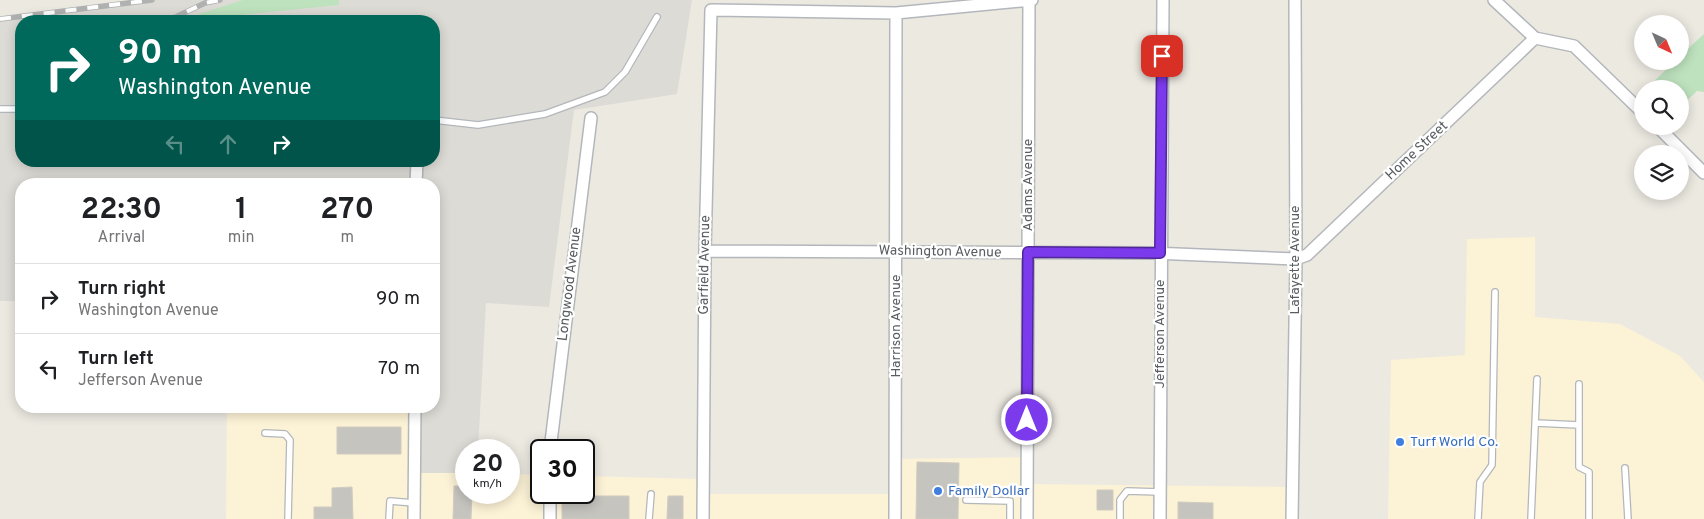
<!DOCTYPE html>
<style>
body{margin:0;font-family:Overpass,sans-serif;background:#f6f6f6;color:#202124;height:100vh;display:flex;flex-direction:column;font-size:19px;white-space:nowrap}
*{box-sizing:border-box;margin:0}
p{font-size:16px;color:#757577}
.icon{flex:none;width:28px;height:28px;fill:none;stroke:currentColor;stroke-width:2;stroke-linecap:round;stroke-linejoin:round}
.map{position:relative;flex:1;overflow:hidden}
.panel{position:absolute;left:15px;top:178px;width:425px;height:235px;display:flex;flex-direction:column;background:#fff;border-radius:20px;box-shadow:0 2px 12px #0003}
.panel>*{flex:none}
.hud{position:absolute;left:15px;top:15px;width:425px;height:152px;border-radius:20px;box-shadow:0 2px 12px #0003;background:#00695c;color:#fff;overflow:hidden}
.needle{width:32px;rotate:136deg}
.controls{position:absolute;left:1634px;top:15px;display:grid;gap:10px}
.controls a{display:grid;place-items:center;width:55px;height:55px;border-radius:50%;background:#fff;box-shadow:0 2px 12px #0003;font-size:25px}
.speed{position:absolute;left:455px;top:439px;display:flex;gap:10px;font-size:25px;font-weight:700;text-align:center}
.speed>*{display:grid;place-content:center;width:65px;height:65px;border-radius:50%;background:#fff;box-shadow:0 2px 12px #0003;line-height:1}
.speed small{font-size:12px;font-weight:400}
.speed .limit{border:2px solid #111;border-radius:8px;background:#fff;color:#111}
.pin{position:absolute;display:grid;place-items:center;width:42px;height:42px;color:#fff;margin:-21px;border-radius:10px;box-shadow:0 2px 8px #0006}
.me{position:absolute;width:55px;margin:-28px;rotate:0deg;stroke-linejoin:round;filter:drop-shadow(0 0 4px #0008)}
.turn{display:flex;align-items:center;gap:18px;height:105px;padding:0 20px;font-size:22px}
.turn .icon{width:65px;height:65px;stroke-width:2.5}
.turn b{display:block;font-size:35px;line-height:42px}
.lanes{display:flex;align-items:center;height:48px;padding:0 20px;background:#0003;justify-content:center;gap:25px;direction:ltr}
.lanes .off{opacity:.35}
.eta{display:flex;justify-content:space-evenly;align-items:center;height:85px;text-align:center}
.eta b{font-size:30px;font-weight:700;line-height:35px}
ul{padding:0;list-style:none}
li{display:flex;align-items:center;gap:15px;height:70px;padding:0 20px;border-top:1px solid #e0e0e0}
li div{flex:1}
li b{display:block;font-size:19px}
li em{font-style:normal}
.map>svg:first-child{display:block}
.commercial{fill:#fcf2d6}
.industrial{fill:#dddbd5;fill-rule:evenodd}
.green{fill:#bee2be}
.building{fill:#c6c4be;stroke:#d0cbc0}
.lines{fill:none;stroke-linecap:round;stroke-linejoin:round}
.lane-casing{stroke:#b3b7bb;stroke-width:8}
.street-casing{stroke:#b3b7bb;stroke-width:14}
.lane{stroke:#fff;stroke-width:5.5}
.street{stroke:#fff;stroke-width:11}
.rail-casing{stroke:#b0b1b1;stroke-width:5.5}
.rail{stroke:#fff;stroke-width:4;stroke-dasharray:11;stroke-linecap:butt}
.route-casing{stroke:#51269a;stroke-width:12}
.route{stroke:#7c3aed;stroke-width:9}
.shop-dot{fill:#3f7fe0;stroke:#fff;stroke-width:2}
.labels{text-anchor:middle;dominant-baseline:central;stroke-width:4.5;stroke-linejoin:round;paint-order:stroke}
.street-label{font-size:14px;fill:#595d61;stroke:#fff}
.shop-label{font-size:14px;fill:#366cbe;stroke:#fff;text-anchor:start}
</style>
<div class="map">
<svg width="1704" height="519" viewBox="0 0 1704 519">
<rect width="100%" height="100%" fill="#ece9e1"/>
<path class="commercial" d="M1535,237V317L1620,324L1680,356L1704,382V519H1388L1391,360L1465,355L1467,239Z
M227,406H415L414,473H466V492H509V474L541,475V492H584V476L703,479L704,494H895V459L1027,457V484L1292,487V519H226Z"/>
<path class="industrial" d="M152,0H692L677,94L574,110L549,307L486,303L478,450H466V473H414L415,406H434V184H21V301H0V19ZM21,21H434V161H21Z"/>
<path class="green" d="M243,0H339V5L201,19L199,14Z
M1704,34V92L1697,91L1680,107V89H1646L1675,61H1680V56Z"/>
<path class="building" d="M337,427H401V454H337Z
M917,462L959,463L958,519H916Z
M454,486H466V492H472L471,519H453Z
M352,487L353,519H314V507H332V488Z
M1097,490H1113V510H1097Z
M562,496H629V519H562Z
M668,496H683V519H667Z
M1178,502L1213,503V519H1178Z"/>
<g class="lines">
<defs>
<path id="lane" d="M0,109H21
M434,120L478,125L545,114L605,92L625,72L657,17
M1579,384V467L1589,472V519
M1536,423L1579,425
M265,433L285,434L290,440L288,519
M1625,468L1628,519
M966,500L1010,501V519
M389,519L390,501L414,503
M649,519L651,494
M1120,519V500L1127,491L1160,492
M1478,519L1480,482L1492,465L1495,292
M1531,519L1537,379"/>
<path id="street" d="M1494,0L1535,38
M1535,38L1574,46L1642,112
M1657,126L1704,173
M416,184L417,161
M705,251L1153,253L1296,259L1307,255L1535,38
M550,450L591,118
M414,519L415,406
M550,519V492
M703,519L705,251L711,10L896,13L1032,0
M895,519L896,13
M1027,519L1029,0
M1160,519L1163,0
M1292,519L1296,259L1295,0"/>
</defs>
<use href="#lane" class="lane-casing"/>
<use href="#street" class="street-casing"/>
<use href="#lane" class="lane"/>
<use href="#street" class="street"/>
<defs>
<path id="rail" d="M0,19L152,0
M167,21L205,3L220,0"/>
</defs>
<use href="#rail" class="rail-casing"/>
<use href="#rail" class="rail"/>
</g>
<g class="lines">
<defs>
<path id="route" d="M1027,420L1028,252L1160,253L1162,56"/>
</defs>
<use href="#route" class="route-casing"/>
<use href="#route" class="route"/>
</g>
<g class="shop-dot">
<circle cx="1400" cy="442" r="5"/>
<circle cx="938" cy="491" r="5"/>
</g>
<g class="labels">
<g class="street-label">
<text transform="translate(1417 151) rotate(-43)">Home Street</text>
<text transform="translate(1028 185) rotate(-90)">Adams Avenue</text>
<text transform="translate(940 252) rotate(1)">Washington Avenue</text>
<text transform="translate(1295 260) rotate(-90)">Lafayette Avenue</text>
<text transform="translate(705 265) rotate(-89)">Garfield Avenue</text>
<text transform="translate(570 284) rotate(-83)">Longwood Avenue</text>
<text transform="translate(896 326) rotate(-90)">Harrison Avenue</text>
<text transform="translate(1160 334) rotate(-90)">Jefferson Avenue</text>
</g>
<g class="shop-label">
<text x="1410" y="442">Turf World Co.</text>
<text x="948" y="491">Family Dollar</text>
</g>
</g>
</svg>
<div class="controls">
<a><svg class="needle" viewBox="-14 -14 28 28"><path d="M0-13l5 13h-10z" fill="#e53935"/><path d="M0 13l5-13h-10z" fill="#757577"/></svg></a>
<a><svg class="icon" aria-label="search" viewBox="0 0 24 24"><circle cx="10" cy="10" r="6"/><path d="M15 15l6 6"/></svg></a>
<a><svg class="icon" aria-label="layers" viewBox="0 0 24 24"><path d="M12 4l9 5-9 5-9-5zM3 14l9 5 9-5"/></svg></a>
</div>
<div class="speed"><div>20<small>km/h</small></div><div class="limit">30</div></div>
<div class="pin" style="left:1162px;top:56px;background:#d93025"><svg class="icon" aria-label="arrive" viewBox="0 0 24 24"><path d="M6 21V4h12l-3 4 3 4H6"/></svg></div>
<svg class="me" style="left:1027px;top:420px" viewBox="-20 -20 40 40"><circle r="17" fill="#7c3aed" stroke="#fff" stroke-width="3"/><path d="M0-11L8 9 0 5-8 9z" fill="#fff"/></svg>
<div class="hud">
<div class="turn"><svg class="icon" aria-label="right" viewBox="0 0 24 24"><path d="M7 20v-9h11M14 6l5 5-5 5"/></svg><div><b>90 m</b>Washington Avenue</div></div>
<div class="lanes"><svg class="icon off" aria-label="left" viewBox="0 0 24 24"><path d="M17 20v-9H6M10 6l-5 5 5 5"/></svg><svg class="icon off" aria-label="ahead" viewBox="0 0 24 24"><path d="M12 20V5M6 11l6-6 6 6"/></svg><svg class="icon" aria-label="right" viewBox="0 0 24 24"><path d="M7 20v-9h11M14 6l5 5-5 5"/></svg></div>
</div>
<section class="panel">
<div class="eta">
<div><b>22:30</b><p>Arrival</p></div>
<div><b>1</b><p>min</p></div>
<div><b>270</b><p>m</p></div>
</div>
<ul>
<li><svg class="icon" aria-label="right" viewBox="0 0 24 24"><path d="M7 20v-9h11M14 6l5 5-5 5"/></svg><div><b>Turn right</b><p>Washington Avenue</p></div><em>90 m</em></li>
<li><svg class="icon" aria-label="left" viewBox="0 0 24 24"><path d="M17 20v-9H6M10 6l-5 5 5 5"/></svg><div><b>Turn left</b><p>Jefferson Avenue</p></div><em>70 m</em></li>
</ul>
</section>
</div>
